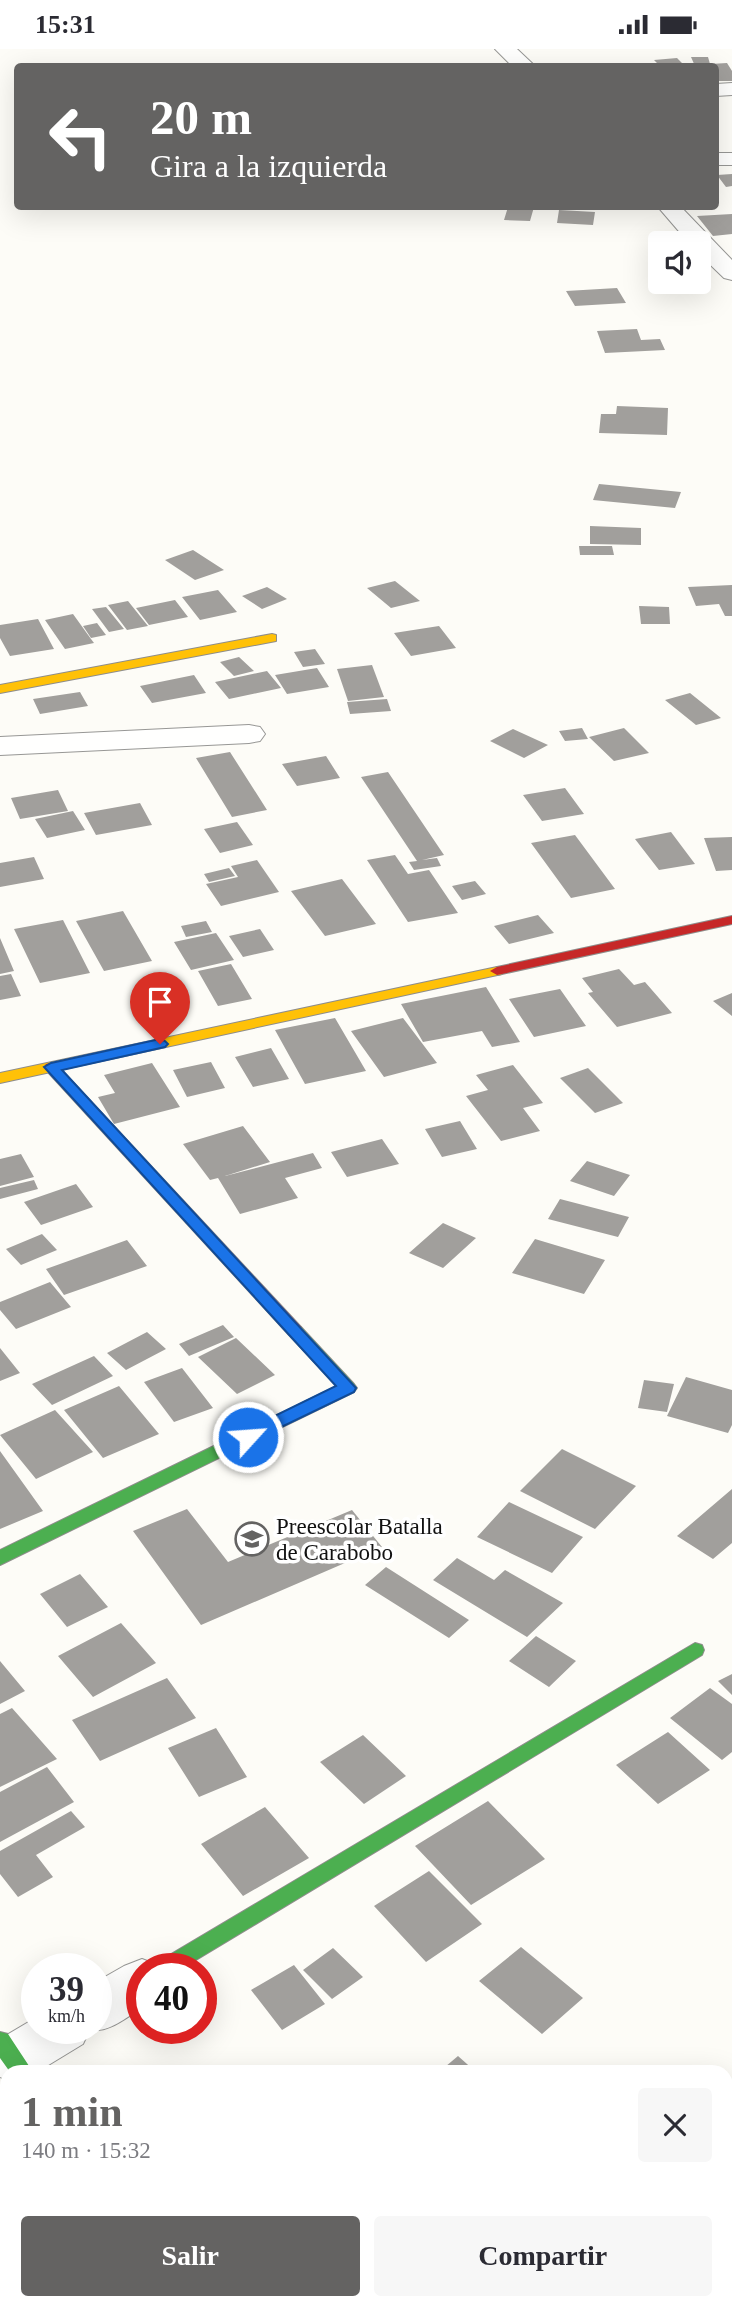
<!DOCTYPE html>
<html lang="es">
<meta charset="utf-8">
<style>
body{margin:0;font-family:Georgia,serif;background:#f7f7f7;color:#2b2b33;height:100vh;display:flex;flex-direction:column;font-size:26px;white-space:nowrap}
*{box-sizing:border-box;margin:0}
p{font-size:23px;color:#7c7c81}
.icon{flex:none;width:38px;height:38px;fill:none;stroke:currentColor;stroke-width:2;stroke-linecap:round;stroke-linejoin:round}
.map{position:relative;flex:1;overflow:hidden}
.drawer{position:absolute;left:0px;top:2016px;width:733px;height:245px;display:flex;flex-direction:column;background:#fff;border-radius:21px 21px 0 0;box-shadow:0 7px 28px #0002}
.drawer>*{flex:none}
.banner{position:absolute;left:14px;top:14px;width:705px;height:147px;border-radius:7px;box-shadow:0 7px 28px #0002;background:#646362;color:#fff;overflow:hidden}
.controls{position:absolute;left:648px;top:182px;display:grid;gap:14px}
.controls a{display:grid;place-items:center;width:63px;height:63px;border-radius:7px;background:#fff;box-shadow:0 7px 28px #0002;font-size:35px}
.speed{position:absolute;left:21px;top:1904px;display:flex;gap:14px;font-size:35px;font-weight:700;text-align:center}
.speed>*{display:grid;place-content:center;width:91px;height:91px;border-radius:50%;background:#fff;box-shadow:0 7px 28px #0002;line-height:1}
.speed small{font-size:18px;font-weight:400}
.speed .limit{border:10px solid #d22;background:#fff;color:#111}
.pin{position:absolute;display:grid;place-items:center;width:60px;height:60px;color:#fff;margin:-72px -30px;border-radius:50% 50% 50% 0;rotate:-45deg;box-shadow:0 0 7px #0007}
.pin .icon{rotate:45deg}
.me{position:absolute;width:77px;margin:-38px;rotate:64deg;stroke-linejoin:round;filter:drop-shadow(0 0 5px #0008)}
.turn{display:flex;align-items:center;gap:24px;height:147px;padding:0 21px;font-size:32px}
.turn .icon{width:91px;height:91px;stroke-width:2.5}
.turn b{display:block;font-size:49px;line-height:60px}
.round{display:grid;place-items:center;flex:none;width:74px;height:74px;border-radius:7px;background:#f7f7f7}
.headline{display:flex;align-items:center;justify-content:space-between;height:119px;padding:0 21px}
h1{font-size:42px;font-weight:800;line-height:52px;color:#646362}
.primary-button{display:flex;gap:14px;margin-top:auto;padding:14px 21px}
.primary-button a{flex:1;height:80px;border-radius:7px;background:#646362;color:#fff;font-size:28px;font-weight:800;line-height:80px;text-align:center}
.primary-button a+a{background:#f7f7f7;color:#2b2b33}
.status{display:flex;justify-content:space-between;align-items:center;height:49px;padding:0 35px;background:#fff;direction:ltr}
.status svg{height:19px;fill:currentColor}
.map>svg:first-child{display:block}
.building{fill:#a19f9c}
.lines{fill:none;stroke-linecap:round;stroke-linejoin:round}
.street-casing{stroke:#979795;stroke-width:2}
.fast-casing{stroke:#8e8d8b;stroke-width:2}
.slow-casing{stroke:#8e8d8b;stroke-width:2}
.jam-casing{stroke:#8e8d8b;stroke-width:2}
.street{fill:#fffffe;fill-rule:evenodd}
.fast{fill:#4caf50;fill-rule:evenodd}
.slow{fill:#ffc107;fill-rule:evenodd}
.jam{fill:#c62828;fill-rule:evenodd}
.route{fill:#1a73e8;stroke:#114b97;stroke-width:2}
.labels{text-anchor:middle;dominant-baseline:central;stroke-width:7;stroke-linejoin:round;paint-order:stroke}
.poi-label{font-size:23px;fill:#111;stroke:#fff;text-anchor:start}
</style>
<div class="status"><b>15:31</b><svg viewBox="0 0 49 12"><path d="M0 12V9h3v3zM5 12V6h3v6zM10 12V3h3v9zM15 12V0h3v12zM26 1h20v11H26zM47 4h2v5h-2z"/></svg></div>
<div class="map">
<svg width="732" height="2261" viewBox="0 0 732 2261">
<rect width="100%" height="100%" fill="#fdfcf7"/>
<path class="building" d="M691,8H708L710,15L727,14L732,22V32H716V18L695,17Z
M677,9L686,18H661L654,11Z
M732,125V137L726,138L717,126Z
M508,158H534L530,172L504,171Z
M559,161L595,163L593,176L557,174Z
M732,165V185L713,187L697,167Z
M617,239L626,254L575,257L566,242Z
M637,280L641,291L660,290L665,301L605,304L597,282Z
M617,357L668,359L667,386L599,384L601,365H616Z
M599,435L681,443L675,459L593,451Z
M590,477L641,479V496L590,495Z
M579,497H612L614,506H580Z
M193,501L224,521L195,531L165,511Z
M395,532L420,552L391,559L367,539Z
M732,536V567H725L719,555L696,557L688,538Z
M267,538L287,550L262,560L242,547Z
M218,541L237,563L200,571L182,548Z
M175,551L188,568L149,576L136,559Z
M128,552L148,577L127,581L108,556Z
M639,557L669,558L670,575H641Z
M106,558L124,580L109,583L92,560Z
M73,565L91,590L94,594L65,600L45,571Z
M38,570L54,600L10,607L0,589V576Z
M97,574L106,586L91,589L83,577Z
M439,577L456,599L411,607L394,584Z
M315,600L325,615L303,618L294,603Z
M239,608L254,622L234,627L220,613Z
M372,616L384,648L348,652L337,620Z
M317,619L329,638L287,645L275,626Z
M267,622L281,639L229,650L215,633Z
M194,626L206,644L152,654L140,637Z
M80,643L88,657L40,665L33,650Z
M690,644L721,669L696,676L665,651Z
M387,650L391,662L350,665L347,653Z
M582,679L588,690L565,692L559,682Z
M624,679L649,704L614,712L589,688Z
M513,680L548,696L524,709L490,692Z
M230,703L267,761L232,768L196,709Z
M326,707L340,729L297,737L282,715Z
M388,723L444,806L422,811L437,809L441,817L414,821L409,813L417,812L361,728Z
M565,739L584,765L542,772L523,746Z
M58,741L68,762L20,770L11,749Z
M140,754L152,776L96,786L84,764Z
M73,762L85,781L47,789L35,770Z
M237,773L253,796L220,804L204,780Z
M671,783L695,815L659,821L635,790Z
M575,786L615,840L571,849L531,794Z
M732,788V821L716,822L704,789Z
M395,806L408,825L429,821L458,864L408,873L367,811Z
M34,808L44,830L0,838V814Z
M257,811L279,843L221,857L206,835L238,828L231,817Z
M229,819L235,827L209,833L204,825Z
M342,830L376,875L325,887L291,842Z
M475,832L486,845L462,851L452,837Z
M123,862L152,912L104,922L76,872Z
M538,866L554,884L509,895L494,877Z
M63,871L90,924L40,934L14,880Z
M206,872L212,883L186,888L181,877Z
M260,880L274,901L243,908L229,887Z
M216,884L234,911L191,921L174,893Z
M0,889L14,922L0,925Z
M231,915L252,950L218,957L198,922Z
M619,920L634,936L645,933L672,964L617,978L588,944L593,943L582,929Z
M11,925L21,947L0,951V927Z
M486,938L520,993L492,998L482,982L423,993L401,955Z
M560,940L586,977L534,988L509,950Z
M732,944V967L713,952Z
M335,969L366,1022L305,1035L275,981Z
M403,969L437,1014L384,1028L351,982Z
M271,999L289,1030L253,1038L235,1008Z
M211,1013L225,1039L187,1048L173,1021Z
M152,1014L180,1058L114,1075L98,1048L115,1044L104,1026Z
M513,1016L543,1054L523,1059L540,1082L501,1092L466,1047L488,1041L476,1026Z
M588,1019L623,1054L595,1064L560,1029Z
M460,1072L477,1100L442,1108L425,1080Z
M243,1077L270,1113L225,1127L313,1104L322,1119L285,1129L298,1149L240,1165L218,1129L210,1131L183,1095Z
M382,1090L399,1115L347,1128L331,1103Z
M21,1105L34,1128L0,1137V1110Z
M587,1112L630,1126L614,1147L570,1132Z
M34,1131L38,1140L0,1150V1139Z
M76,1135L93,1158L41,1176L24,1153Z
M560,1150L629,1168L618,1188L548,1170Z
M443,1174L476,1189L443,1219L409,1204Z
M42,1185L57,1201L21,1216L6,1200Z
M535,1190L605,1211L584,1245L512,1224Z
M127,1191L147,1217L64,1246L46,1220Z
M50,1233L71,1258L16,1280L0,1261V1253Z
M223,1276L234,1288L189,1307L179,1295Z
M147,1283L166,1300L126,1321L107,1304Z
M236,1289L275,1326L237,1345L198,1308Z
M0,1299L20,1324L0,1332Z
M94,1307L113,1327L52,1356L32,1335Z
M182,1319L213,1359L174,1373L144,1333Z
M686,1328L732,1341V1376L728,1384L667,1367Z
M644,1331L674,1335L667,1363L638,1359Z
M119,1337L159,1385L103,1409L64,1361Z
M55,1361L93,1403L36,1430L0,1386Z
M562,1400L636,1437L595,1480L520,1442Z
M0,1402L43,1462L0,1480Z
M732,1440V1494L713,1510L677,1487Z
M509,1453L583,1488L552,1524L477,1488Z
M187,1460L228,1513L352,1461L382,1498L201,1576L133,1482Z
M457,1509L494,1531L505,1521L563,1554L527,1588L433,1531Z
M386,1518L469,1571L449,1589L365,1536Z
M80,1525L108,1558L67,1578L40,1545Z
M121,1574L156,1614L93,1648L58,1607Z
M536,1587L576,1612L549,1638L509,1612Z
M0,1612L25,1642L0,1655Z
M732,1625V1646L718,1632Z
M167,1629L196,1669L100,1712L72,1671Z
M710,1639L732,1655V1703L722,1711L670,1669Z
M12,1659L57,1710L0,1738V1665Z
M216,1679L247,1728L199,1748L168,1699Z
M668,1683L710,1721L658,1755L616,1716Z
M363,1686L406,1727L364,1755L320,1713Z
M47,1718L74,1753L0,1793V1743Z
M488,1752L545,1810L471,1856L415,1797Z
M265,1758L309,1809L243,1847L201,1795Z
M71,1762L85,1778L36,1806L53,1828L18,1848L0,1825V1802Z
M429,1822L482,1875L426,1913L374,1857Z
M521,1898L583,1949L542,1985L479,1932Z
M333,1899L363,1928L332,1950L303,1921Z
M294,1916L325,1955L282,1981L251,1941Z
M201,1938L217,1955L201,1965Z
M458,2007L476,2023H439Z
M732,2049V2136L726,2139V2052Z
M732,2239V2261H687L701,2254H726V2242Z
M446,2254H553L541,2261H450Z"/>
<g class="lines">
<defs>
<path id="street" d="M495,0H517L536,18H513Z
M732,34V46L716,47V35Z
M716,104H732V116H716Z
M658,158H681L732,211V231L724,229L698,204V194H689Z
M249,676L260,678L265,685L260,692L249,694L0,706V688Z
M142,1910L160,1917L162,1920H142V1959C128,1967 106,1986 90,1980L83,1995L37,2023H7V2031L0,2028V1990L37,1968V1979H96V1933L124,1917Z"/>
<path id="fast" d="M295,1276L301,1278L354,1335L357,1339L354,1343L0,1516V1501L337,1337L289,1286L287,1282L289,1278Z
M695,1594L702,1596L704,1601L702,1606L181,1920H153L156,1914Z
M0,1983L8,1985L33,2023H10L0,2009Z
M0,2086L7,2089V2116L0,2113Z
M174,2254H200L203,2261H177Z"/>
<path id="slow" d="M272,585L276,586V592L0,644V636Z
M497,918L504,922L502,925L0,1034V1024Z
M98,2254H124L127,2261H101Z"/>
<path id="jam" d="M732,867V875L497,926L490,922L497,918Z
M51,1014L56,1015L301,1278L303,1282L301,1286H289L46,1021L44,1018L46,1015Z"/>
</defs>
<use href="#street" class="street-casing"/>
<use href="#fast" class="fast-casing"/>
<use href="#slow" class="slow-casing"/>
<use href="#jam" class="jam-casing"/>
<use href="#street" class="street"/>
<use href="#fast" class="fast"/>
<use href="#slow" class="slow"/>
<use href="#jam" class="jam"/>
</g>
<path class="route" d="M160,990L165,992L168,995L165,998L62,1021L356,1339L354,1343L248,1394L242,1392L239,1388L242,1383L336,1337L44,1018L51,1014Z"/>
<defs>
<symbol id="school-ring" viewBox="-11 -11 22 22"><circle r="9.5" fill="#fff" stroke="#646362" stroke-width="1.5"/><path d="M0-5L7-2L0 1L-7-2ZM-4 1L0 2.5L4 1V4Q0 6-4 4Z" fill="#646362"/></symbol>
</defs>
<g fill-rule="evenodd">
<use href="#school-ring" x="233" y="1471" width="38" height="38"/>
</g>
<g class="labels">
<g class="poi-label">
<text x="276" y="1477">Preescolar Batalla<tspan x="276" dy="26">de Carabobo</tspan></text>
</g>
</g>
</svg>
<div class="controls">
<a><svg class="icon" aria-label="sound" viewBox="0 0 24 24"><path d="M4 9h4l5-4v14l-5-4H4zM17 9q2 3 0 6"/></svg></a>
</div>
<div class="speed"><div>39<small>km/h</small></div><div class="limit">40</div></div>
<div class="pin" style="left:160px;top:995px;background:#d93025"><svg class="icon" aria-label="arrive" viewBox="0 0 24 24"><path d="M6 21V4h12l-3 4 3 4H6"/></svg></div>
<svg class="me" style="left:248px;top:1388px" viewBox="-20 -20 40 40"><circle r="17" fill="#1a73e8" stroke="#fff" stroke-width="3"/><path d="M0-11L8 9 0 5-8 9z" fill="#fff"/></svg>
<div class="banner">
<div class="turn"><svg class="icon" aria-label="left" viewBox="0 0 24 24"><path d="M17 20v-9H6M10 6l-5 5 5 5"/></svg><div><b>20 m</b>Gira a la izquierda</div></div>
</div>
<section class="drawer">
<div class="headline"><div><h1>1 min</h1><p>140 m · 15:32</p></div><a class="round"><svg class="icon" aria-label="close" viewBox="0 0 24 24"><path d="M6 6l12 12M18 6L6 18"/></svg></a></div>
<div class="primary-button"><a>Salir</a><a>Compartir</a></div>
</section>
</div>
